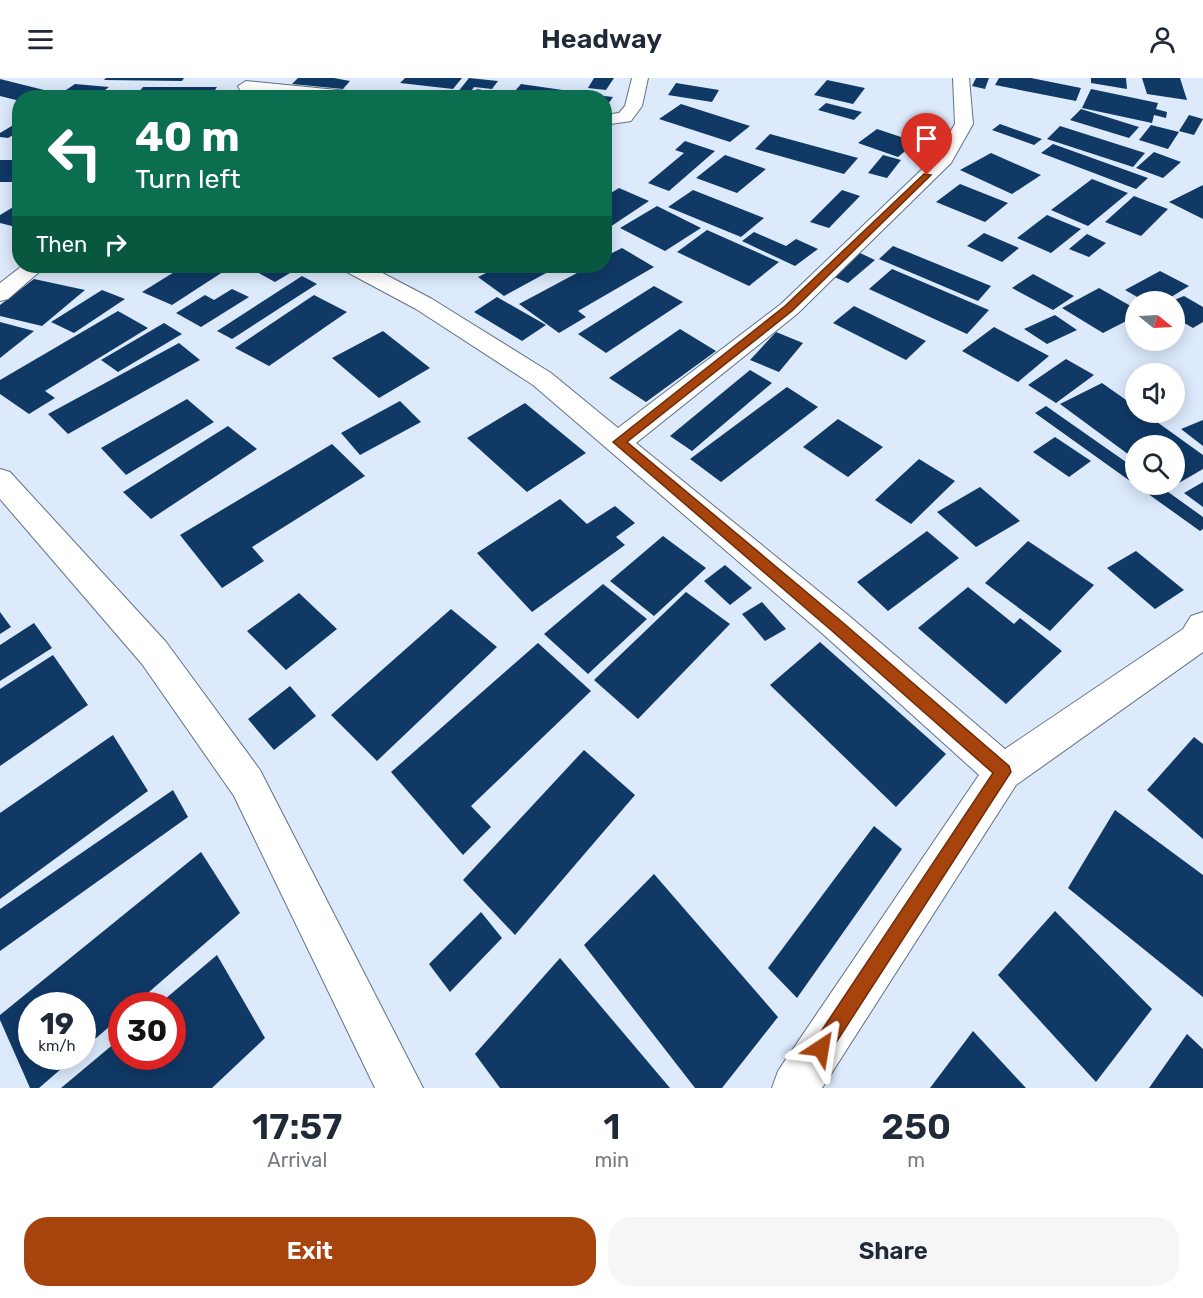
<!DOCTYPE html>
<style>
body{margin:0;font-family:Rubik,sans-serif;background:#f6f6f7;color:#1f2937;height:100vh;display:flex;flex-direction:column;font-size:22px;white-space:nowrap}
*{box-sizing:border-box;margin:0}
p{font-size:20px;color:#747a83}
.icon{flex:none;width:33px;height:33px;fill:none;stroke:currentColor;stroke-width:2;stroke-linecap:round;stroke-linejoin:round}
.map{position:relative;height:1010px;overflow:hidden}
.details{display:flex;flex-direction:column;background:#fff;flex:1}
.details>*{flex:none}
.banner{position:absolute;left:12px;top:12px;width:600px;height:183px;border-radius:24px;box-shadow:0 3px 15px #0003;background:#0b6e4f;color:#fff;overflow:hidden}
.needle{width:39px;rotate:108deg}
.tools{position:absolute;left:1125px;top:213px;display:grid;gap:12px}
.tools a{display:grid;place-items:center;width:60px;height:60px;border-radius:50%;background:#fff;box-shadow:0 3px 15px #0003;font-size:30px}
.speed{position:absolute;left:18px;top:914px;display:flex;gap:12px;font-size:30px;font-weight:700;text-align:center}
.speed>*{display:grid;place-content:center;width:78px;height:78px;border-radius:50%;background:#fff;box-shadow:0 3px 15px #0003;line-height:1}
.speed small{font-size:15px;font-weight:400}
.speed .limit{border:9px solid #d22;background:#fff;color:#111}
.pin{position:absolute;display:grid;place-items:center;width:51px;height:51px;color:#fff;margin:-62px -26px;border-radius:50% 50% 50% 0;rotate:-45deg;box-shadow:0 0 6px #0007}
.pin .icon{rotate:45deg}
.me{position:absolute;width:66px;margin:-33px;rotate:33deg;stroke-linejoin:round;filter:drop-shadow(0 0 4px #0008)}
.turn{display:flex;align-items:center;gap:21px;height:126px;padding:0 24px;font-size:27px}
.turn .icon{width:78px;height:78px;stroke-width:2.5}
.turn b{display:block;font-size:42px;line-height:51px}
.then{display:flex;align-items:center;height:57px;padding:0 24px;background:#0003;gap:12px;font-size:22px}
.eta{display:flex;justify-content:space-evenly;align-items:center;height:102px;text-align:center}
.eta b{font-size:36px;font-weight:600;line-height:42px}
.cta{display:flex;gap:12px;margin-top:auto;padding:12px 24px}
.cta a{flex:1;height:69px;border-radius:24px;background:#a7430c;color:#fff;font-size:24px;font-weight:600;line-height:69px;text-align:center}
.cta a+a{background:#f6f6f7;color:#1f2937}
header{display:flex;justify-content:space-between;align-items:center;height:78px;padding:0 24px;background:#fff;font-size:27px;font-weight:600}
.map>svg:first-child{display:block}
.building{fill:#103966}
.lines{fill:none;stroke-linecap:round;stroke-linejoin:round}
.street-casing{stroke:#617184;stroke-width:2}
.street{fill:#fff;fill-rule:evenodd}
.route{fill:#a7430c;stroke:#6d2c08;stroke-width:1.5}
</style>
<header><svg class="icon" aria-label="menu" viewBox="0 0 24 24"><path d="M4 6h16M4 12h16M4 18h16"/></svg>Headway<svg class="icon" aria-label="person" viewBox="0 0 24 24"><circle cx="12" cy="8" r="4"/><path d="M4 21q1-7 8-7t8 7"/></svg></header>
<div class="map">
<svg width="1203" height="1010" viewBox="0 0 1203 1010">
<rect width="100%" height="100%" fill="#dceafc"/>
<path class="building" d="M106,0H184L182,3L104,2Z
M298,0H334L350,3L343,11L292,6Z
M405,0H462L453,11L400,5Z
M469,0L498,3L492,11L474,9L469,16L457,15Z
M594,0H614L606,12L588,10Z
M976,0H989L985,11L972,8Z
M999,0H1031L1081,10L1076,23L995,7Z
M1091,0H1126L1127,11L1091,5Z
M1142,0H1180L1187,22L1147,16Z
M0,1L44,12L28,20H20V23L0,18Z
M827,2L865,10L853,26L814,17Z
M676,5L719,12L712,24L668,17Z
M75,6L109,9L100,16L107,17L103,20H54Z
M521,6L604,18L613,19L604,32V20H509Z
M143,9H217L210,20H134Z
M477,11L503,16L499,20H468Z
M1091,11L1158,25L1156,31L1167,34L1166,40L1154,37L1152,45L1082,30Z
M826,25L862,34L854,42L818,32Z
M681,26L750,48L730,64L659,41Z
M1081,31L1139,49L1129,60L1070,42Z
M1189,37L1203,41L1194,57L1179,53Z
M20,43V53L8,60L0,59V55Z
M1000,46L1042,61L1034,67L992,52Z
M1151,47L1179,54L1168,71L1139,62Z
M1060,48L1145,75L1133,89L1047,61Z
M877,51L916,64L898,79L858,65Z
M770,56L858,80L844,96L755,71Z
M685,63L715,73L669,113L648,105L684,75L675,72Z
M1053,66L1148,100L1136,111L1041,75Z
M1154,74L1181,84L1163,100L1136,90Z
M991,75L1041,97L1012,116L960,92Z
M725,77L766,91L737,115L696,100Z
M883,77L901,82L887,100L868,95Z
M0,82H20V104H0Z
M1092,101L1128,115L1088,148L1051,132Z
M960,106L1008,125L985,144L936,124Z
M1203,107V141L1169,124Z
M619,110L649,123L607,151L604,150V119Z
M693,112L764,140L741,159L668,129Z
M842,112L860,118L829,150L810,144Z
M1134,118L1168,131L1141,158L1105,144Z
M20,125V150L0,145V137Z
M657,128L701,150L665,173L620,150Z
M1047,137L1081,151L1051,175L1017,160Z
M707,152L779,184L749,208L677,174Z
M754,154L786,168L796,161L818,171L795,188L742,163Z
M984,155L1019,170L1002,184L967,168Z
M1087,156L1106,165L1089,179L1069,171Z
M893,168L991,208L978,223L879,181Z
M622,170L654,189L578,233L586,239L559,255L519,226L590,188H604V179Z
M860,175L875,182L848,205L832,198Z
M184,188H232L172,227L142,214Z
M246,188H288L295,192L275,204Z
M500,188H559L504,218L478,199Z
M892,191L989,232L967,256L869,211Z
M1160,193L1189,208L1163,224H1146L1125,212Z
M1033,196L1074,218L1053,232L1012,210Z
M302,198L317,206L232,261L217,253Z
M34,201L85,212L42,248L0,238V227Z
M654,208L683,224L606,275L578,256Z
M1099,210L1136,231V238L1103,255L1062,230Z
M232,211L249,219L201,249L176,235L205,217L214,222Z
M102,212L125,221L74,255L51,244Z
M314,217L347,234L269,288L235,270Z
M1184,218L1203,229V244L1193,250L1174,239V222Z
M497,219L546,247L522,263L474,234Z
M854,228L926,263L906,282L833,245Z
M118,233L148,250L45,313L55,320L29,336L0,316V302Z
M1055,237L1077,252L1047,266L1024,251Z
M0,244L34,253L0,280Z
M164,245L182,256L118,294L101,282Z
M994,249L1049,278L1018,304L962,273Z
M680,251L716,273L646,324L609,300Z
M383,253L430,290L379,320L332,280Z
M776,254L803,265L779,294L750,282Z
M179,265L200,282L68,356L48,336Z
M1066,281L1094,297L1056,325L1028,307Z
M750,292L772,305L692,373L670,358Z
M1102,305L1136,329V334H1143L1203,377V391L1172,409L1168,406H1174V368H1136V382L1060,326Z
M787,309L818,329L721,404L690,381Z
M187,321L214,344L126,397L101,370Z
M400,323L421,344L360,377L341,355Z
M525,325L586,375L527,414L467,360Z
M1046,328L1136,391V406H1157L1203,439V451L1200,453L1035,335Z
M838,341L883,369L848,399L803,369Z
M1203,342V368L1181,351Z
M228,348L257,371L151,441L123,414Z
M1055,359L1091,383L1069,399L1033,374Z
M332,366L365,398L252,469L264,483L222,510L180,457Z
M919,381L955,403L911,446L875,422Z
M1203,404V429L1184,415Z
M980,409L1020,443L976,469L937,434Z
M560,421L587,446L615,428L635,445L616,459L625,467L532,534L477,475Z
M927,453L959,480L888,533L857,504Z
M663,458L706,490L654,538L610,503Z
M1028,463L1094,507L1050,553L985,505Z
M1136,473L1184,512L1155,531L1107,490Z
M725,487L752,510L730,527L704,503Z
M603,506L647,541L588,596L544,556Z
M968,509L1014,546L1020,540L1062,573L1006,626L918,550Z
M686,514L730,546L638,641L594,602Z
M299,515L337,551L286,592L247,553Z
M762,524L786,551L765,563L742,536Z
M451,531L497,569L377,683L331,637Z
M0,534L11,549L0,556Z
M34,545L52,570L0,603V567Z
M820,564L946,676L896,729L770,607Z
M538,565L591,613L471,728L491,749L463,777L391,694Z
M53,577L88,627L0,688V611Z
M290,608L316,638L274,672L248,641Z
M113,657L148,713L0,821V735Z
M1194,659L1203,666V761L1147,712Z
M584,672L635,717L515,857L463,802Z
M173,712L188,739L0,873V831Z
M1115,732L1203,797V919L1068,810Z
M874,748L902,771L797,920L768,890Z
M201,774L240,835L134,927H122V938L82,972V927H32V978H76L39,1010H30L0,942V937Z
M654,796L778,939L722,1010H695L584,867Z
M1055,833L1152,931L1096,1004L998,897Z
M481,834L502,860L450,914L429,886Z
M217,877L265,960L212,1010H61L122,959V978H172V927H158Z
M560,880L670,1010H500L475,976Z
M973,953L1026,1010H930Z
M1187,956L1203,971V1010H1149Z"/>
<g class="lines">
<defs>
<path id="street" d="M632,0H648L642,28L631,43L604,47V37L619,35L625,28Z
M953,0H969L973,46L951,85L797,236L636,365L848,537L1005,671L1183,551L1191,538L1203,534V574L1016,707L822,1010H772L778,993L979,697L824,557L533,307L416,231L345,193L342,188H369L432,221L551,295L618,350L781,226L936,78L955,46Z
M246,3L367,15L375,20H311L240,12L238,8Z
M22,188H46L8,221L0,223V205Z
M0,391L10,394L166,564L260,692L423,1010H375L234,718L142,586L0,421Z"/>
</defs>
<use href="#street" class="street-casing"/>
<use href="#street" class="street"/>
</g>
<path class="route" d="M924,96L931,97L792,233L627,364L841,543L1009,688L1011,694L828,977L821,980L814,977L811,970L814,964L993,695L831,552L613,364L785,228Z"/>
</svg>
<div class="tools">
<a><svg class="needle" viewBox="-14 -14 28 28"><path d="M0-13l5 13h-10z" fill="#e53935"/><path d="M0 13l5-13h-10z" fill="#747a83"/></svg></a>
<a><svg class="icon" aria-label="sound" viewBox="0 0 24 24"><path d="M4 9h4l5-4v14l-5-4H4zM17 9q2 3 0 6"/></svg></a>
<a><svg class="icon" aria-label="search" viewBox="0 0 24 24"><circle cx="10" cy="10" r="6"/><path d="M15 15l6 6"/></svg></a>
</div>
<div class="speed"><div>19<small>km/h</small></div><div class="limit">30</div></div>
<div class="pin" style="left:927px;top:97px;background:#d93025"><svg class="icon" aria-label="arrive" viewBox="0 0 24 24"><path d="M6 21V4h12l-3 4 3 4H6"/></svg></div>
<svg class="me" style="left:821px;top:970px" viewBox="-20 -20 40 40"><path d="M0-17L14 15 0 8-14 15z" fill="#a7430c" stroke="#fff" stroke-width="4"/></svg>
<div class="banner">
<div class="turn"><svg class="icon" aria-label="left" viewBox="0 0 24 24"><path d="M17 20v-9H6M10 6l-5 5 5 5"/></svg><div><b>40 m</b>Turn left</div></div>
<div class="then">Then<svg class="icon" aria-label="right" viewBox="0 0 24 24"><path d="M7 20v-9h11M14 6l5 5-5 5"/></svg></div>
</div>
</div>
<section class="details">
<div class="eta">
<div><b>17:57</b><p>Arrival</p></div>
<div><b>1</b><p>min</p></div>
<div><b>250</b><p>m</p></div>
</div>
<div class="cta"><a>Exit</a><a>Share</a></div>
</section>
